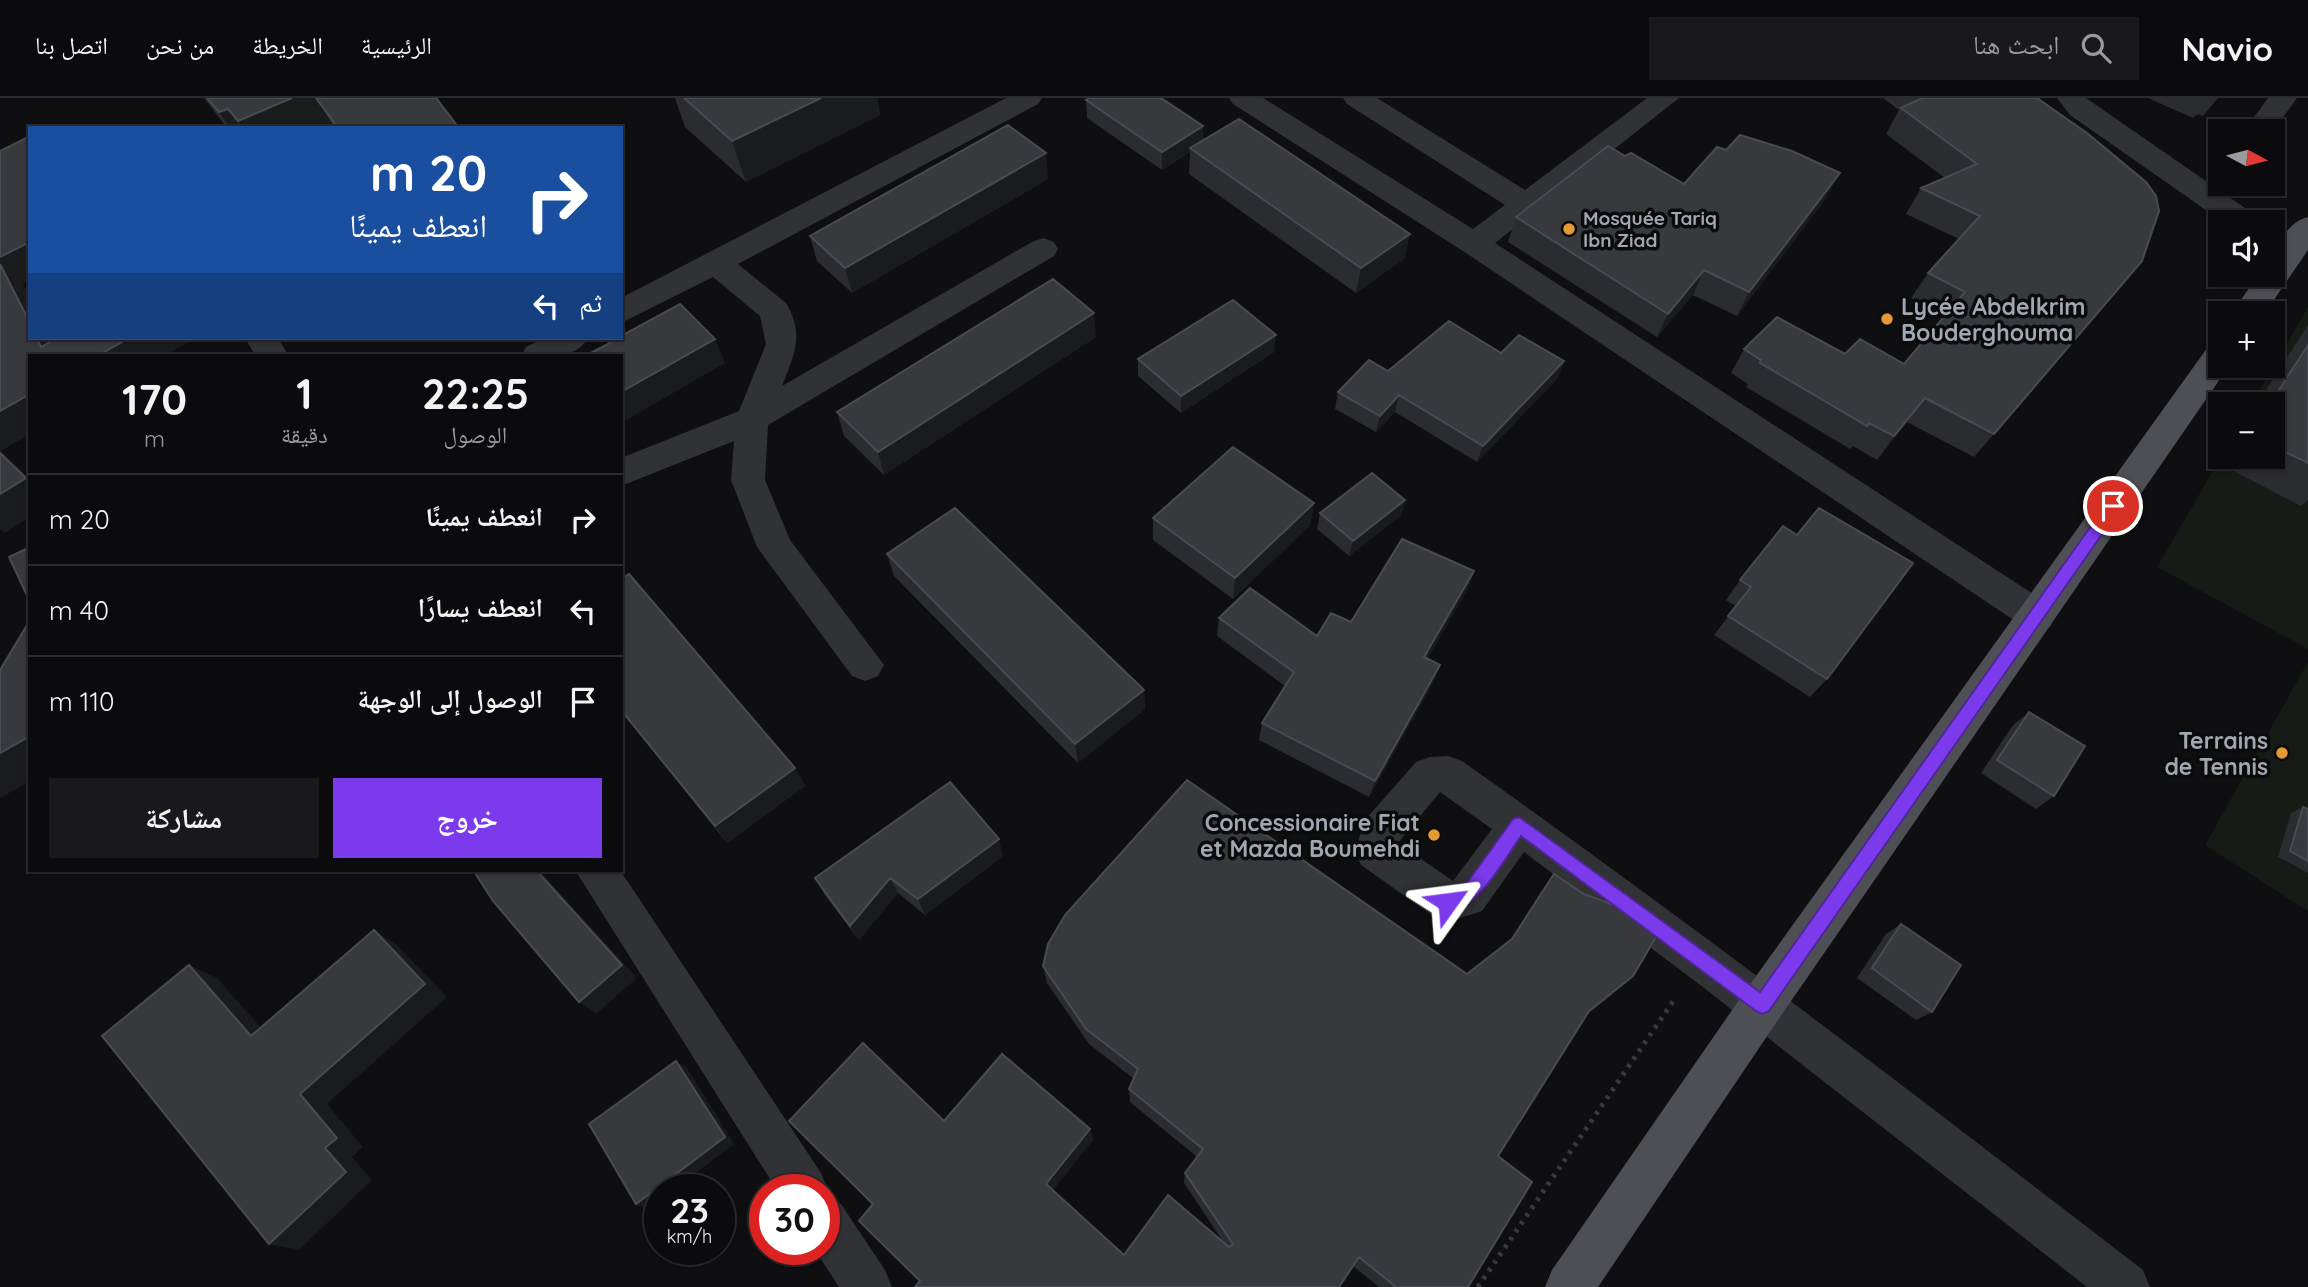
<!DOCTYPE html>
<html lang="ar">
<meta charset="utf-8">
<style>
body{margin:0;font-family:Quicksand,"Noto Naskh Arabic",sans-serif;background:#19191b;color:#f1f3f6;direction:rtl;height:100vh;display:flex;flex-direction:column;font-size:26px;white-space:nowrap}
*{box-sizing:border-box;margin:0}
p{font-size:23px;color:#9a9b9d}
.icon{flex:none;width:38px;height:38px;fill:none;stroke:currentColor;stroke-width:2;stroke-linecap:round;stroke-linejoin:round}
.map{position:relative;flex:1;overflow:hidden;direction:ltr}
.side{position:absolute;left:28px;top:256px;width:595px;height:518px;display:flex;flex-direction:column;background:#0b0b0d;border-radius:0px;box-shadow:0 2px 5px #0004,0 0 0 2px #2b2b2e;direction:rtl}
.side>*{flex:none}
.hud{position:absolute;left:28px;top:28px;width:595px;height:214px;border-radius:0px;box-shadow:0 2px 5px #0004,0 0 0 2px #2b2b2e;direction:rtl;background:#1a4fa0;color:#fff;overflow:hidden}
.needle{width:46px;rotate:97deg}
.fabs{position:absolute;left:2208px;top:21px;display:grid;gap:14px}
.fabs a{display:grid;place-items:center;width:77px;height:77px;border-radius:0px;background:#0b0b0d;box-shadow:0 2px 5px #0004,0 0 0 2px #2b2b2e;font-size:35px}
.speed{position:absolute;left:644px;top:1076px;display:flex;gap:14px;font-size:35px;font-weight:700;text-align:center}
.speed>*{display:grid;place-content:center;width:91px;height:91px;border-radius:50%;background:#0b0b0d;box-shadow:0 2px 5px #0004,0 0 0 2px #2b2b2e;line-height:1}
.speed small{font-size:18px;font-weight:400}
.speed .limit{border:10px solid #d22;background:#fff;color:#111}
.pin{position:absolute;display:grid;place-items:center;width:60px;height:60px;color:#fff;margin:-30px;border:4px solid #fff;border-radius:50%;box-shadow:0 2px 7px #0007}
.me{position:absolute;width:77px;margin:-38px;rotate:59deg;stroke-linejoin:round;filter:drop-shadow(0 0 5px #0008)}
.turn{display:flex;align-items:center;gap:24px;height:147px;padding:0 21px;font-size:32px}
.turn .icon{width:91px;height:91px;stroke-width:2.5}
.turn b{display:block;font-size:49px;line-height:60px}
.then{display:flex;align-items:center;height:66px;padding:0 21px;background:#0003;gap:14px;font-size:26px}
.eta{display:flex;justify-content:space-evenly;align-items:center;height:119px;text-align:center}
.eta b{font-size:42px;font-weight:800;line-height:49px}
.action{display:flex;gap:14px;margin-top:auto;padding:14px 21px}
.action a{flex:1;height:80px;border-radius:0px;background:#7c3aed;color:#fff;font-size:28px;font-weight:800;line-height:80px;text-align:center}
.action a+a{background:#19191b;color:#f1f3f6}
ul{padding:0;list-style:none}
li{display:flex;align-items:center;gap:21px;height:91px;padding:0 21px;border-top:2px solid #2b2b2e}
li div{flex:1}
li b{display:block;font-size:26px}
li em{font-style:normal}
header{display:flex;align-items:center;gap:42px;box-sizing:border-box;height:98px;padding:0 35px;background:#0b0b0d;border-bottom:2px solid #2b2b2e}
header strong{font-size:33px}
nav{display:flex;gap:38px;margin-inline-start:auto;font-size:24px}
.search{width:490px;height:63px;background:#19191b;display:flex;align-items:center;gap:18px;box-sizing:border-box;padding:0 24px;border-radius:0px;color:#9a9b9d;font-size:26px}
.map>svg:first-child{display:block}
.green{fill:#161b16}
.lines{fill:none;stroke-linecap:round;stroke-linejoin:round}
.path{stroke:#37393c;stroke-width:5;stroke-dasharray:3.5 6;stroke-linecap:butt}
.street{fill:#313235;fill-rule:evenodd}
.primary{fill:#4d4f54;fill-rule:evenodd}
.wall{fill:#2b2c2f}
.shaded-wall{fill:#1a1b1d}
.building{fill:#38393d;stroke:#484b4f;stroke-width:2}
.route{fill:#7c3aed;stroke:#51269a;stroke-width:2}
.poi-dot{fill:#e59a33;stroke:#0a0b0b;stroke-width:2.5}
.labels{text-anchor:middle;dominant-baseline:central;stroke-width:7;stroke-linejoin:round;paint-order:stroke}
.far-poi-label{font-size:19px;font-weight:bold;fill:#a1a7b1;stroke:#0a0b0b;text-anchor:start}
.poi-label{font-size:23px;font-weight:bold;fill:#a1a7b1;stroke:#0a0b0b;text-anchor:end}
</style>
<header>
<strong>Navio</strong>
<div class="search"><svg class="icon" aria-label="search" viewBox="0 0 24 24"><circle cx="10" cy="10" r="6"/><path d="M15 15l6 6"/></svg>ابحث هنا</div>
<nav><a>الرئيسية</a><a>الخريطة</a><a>من نحن</a><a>اتصل بنا</a></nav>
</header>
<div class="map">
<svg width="2308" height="1189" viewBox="0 0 2308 1189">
<rect width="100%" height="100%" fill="#0f0f11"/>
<path class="green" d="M2308,209V551L2157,469L2221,359H2273V306H2252Z
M2308,564V813L2205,747Z"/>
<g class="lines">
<path class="path" d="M1478,1189L1676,899"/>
<path class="street" d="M1006,0H1042L1038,6L738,166L786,205C805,237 794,257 782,288L1032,144L1043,140L1054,144L1058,151L1054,158L768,327L765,382L790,442L884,567L878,578L865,583L852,578L757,449L731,382L734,343L621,388V360L739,313L766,246L760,218L713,179L621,225V200Z
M1229,0H1263L1473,131L1505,107L1347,6L1343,0H1377L1525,92L1647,0H1679L1495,145L2050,507L2056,518L2050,529L2037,534L2024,529L1463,153L1233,6Z
M2057,0H2086L2255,117L2259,124H2223L2070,17Z
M2268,0H2297L2273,33H2244Z
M2273,136C2286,139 2296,146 2303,158L2299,166L2288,169L2273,162Z
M245,240H278L288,257H255Z
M544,240H588C575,263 545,257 522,257L526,249Z
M1448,658L1462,663C1694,827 1918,999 2143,1172L2150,1189H2087L1708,893L1524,754L1482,813L1448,824L1433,818L1361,767L1355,753L1365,722L1416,664L1430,659ZM1440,694L1492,731L1453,783L1398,745Z
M575,772H620L821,1075L828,1092L825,1099L841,1106L885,1172L892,1189H839L815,1152H824V1092H777Z"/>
<path class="primary" d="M2308,119V152L2265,215H2232L2258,177H2273C2273,154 2284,125 2308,119Z
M2221,242V268H2229L1778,922L1598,1189H1545L1552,1172L1746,892L2210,246Z"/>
</g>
<path class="wall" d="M204,0H436L459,30H227Z
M675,0H877L880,17L746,84L685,29Z
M1883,0H2037L2142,163L1974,359L1907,324L1877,362L1853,348L1850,351L1746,289L1748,286L1731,275L1744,251L1845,256L1904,266L1945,217L1911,200L1928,175L1959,141L1906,116L1921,90L1945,80L1886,36L1899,12Z
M2148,0H2218L2203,18L2198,16L2193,20Z
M1086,2L1203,42L1410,136L1404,161L1356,195L1189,76L1190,54L1162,72L1087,20Z
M1625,58L1684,86L1826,100L1737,218L1693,197L1657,239L1508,144L1516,119Z
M1048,81L852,195L817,163L810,138Z
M2308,227V402L2301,408L2218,365L2223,359H2273V306H2257Z
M1096,239L884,377L844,338L837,314Z
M1274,254L1181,315L1138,278V261Z
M1501,255L1564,263L1558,280L1477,364L1395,314L1376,334L1335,311L1338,294L1388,273Z
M1405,402L1401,417L1349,458L1317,431L1320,415Z
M1314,405L1310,427L1233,501L1153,442V420Z
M1783,428L1827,581L1810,599L1714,537L1736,508L1726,502L1740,482Z
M887,456L1144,592L1145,611L1078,665L894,478Z
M1474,473L1467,492L1427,561L1433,585L1369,699L1259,642L1262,625L1285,588L1217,538L1219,520L1317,538Z
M621,481L795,670L805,688L727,745L621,613Z
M2029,614L2054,698L2036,711L1981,675L2013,627Z
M2303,709L2308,711V775L2278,759L2291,715Z
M1003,758L925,817L898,795L859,842L824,796L815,780Z
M1554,776L1615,894L1587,917L1498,1058L1468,1189H1379L1353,1168L920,1183L944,1023L1090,1031L1093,1042L1052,1092L1124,1157L1224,1145L1184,1085L1185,1075L1197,1059L1130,1004L1129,991L1134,981L1089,946L1047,885L1043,868L1467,876L1509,844L1540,796Z
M1901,826L1932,914L1916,922L1857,880L1886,836Z"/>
<path class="shaded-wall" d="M292,0H316L335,30H243L238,23Z
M821,0H877L880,17L746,84L732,43Z
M228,11L242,30H230L219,14Z
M1203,28V46L1190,50V54L1162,72V54Z
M1046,55L1048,81L852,195L845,170Z
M1840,75L1826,100L1737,218L1749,194Z
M1410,136L1404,161L1356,195L1361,170Z
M30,144V183L23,186L30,200V225L0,166V159Z
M1704,172L1693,197L1657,239L1668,216Z
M1094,215L1096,239L884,377L878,354Z
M1276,237L1274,254L1181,315V298Z
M37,240H50L59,257L41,249Z
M129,240H196L166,257H99Z
M715,241L725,265L621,325V294Z
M1564,263L1558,280L1477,364L1483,348Z
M30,296V336L1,353L30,381V419L5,435L0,431V313Z
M1399,297L1395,314L1376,334L1380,318Z
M1925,300L1907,324L1877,362L1894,338Z
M1405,402L1401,417L1349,458L1353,443Z
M1314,405L1310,427L1233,501L1235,480Z
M1474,473L1467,492L1418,577L1424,559Z
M1440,567L1433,585L1369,699L1375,683Z
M1144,592L1145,611L1078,665L1075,646Z
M30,638V683L0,700V655Z
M795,670L805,688L727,745L715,728Z
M999,741L1003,758L925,817L918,801Z
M536,772H539L637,880L596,916L579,904Z
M890,780L898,795L859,842L850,828Z
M374,832L397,847L447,899L327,1006L363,1049L352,1059L372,1082L299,1152L269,1146L325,1050L300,996Z
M189,867L217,880L279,950L251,938Z
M1633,878L1615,894L1573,928L1589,913Z
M676,963L687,970L734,1046L673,1092H660V1102L648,1111L636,1106Z
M1090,1031L1093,1042L1050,1096L1046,1086Z"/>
<path class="building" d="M207,0H292L238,23L228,11L219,14Z
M316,0H436L459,30H338Z
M684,0H821L732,43Z
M1089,0H1161L1203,28L1162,54L1086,2Z
M1922,0H2037L2087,35L2146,84L2156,98L2159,113L2142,163L1994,336L1925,300L1894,338L1869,325L1867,328L1760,265L1761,262L1744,251L1777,219L1845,256L1860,241L1904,266L1965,194L1928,175L1980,118L1921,90L1977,66L1901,10Z
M1239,21L1410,136L1361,170L1190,50Z
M1008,27L1046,55L845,170L810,138Z
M1740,37L1792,53L1840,75L1749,194L1704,172L1668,216L1516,119L1608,48L1625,58L1631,55L1684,86L1717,49L1726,52Z
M30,38V144L0,159V53Z
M0,166L30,225V240H37L41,249L57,240H129L99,257H30V296L0,313Z
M1053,181L1094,215L878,354L837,314Z
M1233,202L1276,237L1181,298L1138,261Z
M680,206L715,241L621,294V257H587L619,240H621V238Z
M1449,223L1501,255L1519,237L1564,263L1483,348L1399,297L1380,318L1338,294L1369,262L1388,273Z
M2308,247V365L2273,348V306H2270Z
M1233,349L1314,405L1235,480L1153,420Z
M0,355L26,380L0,396Z
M1372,375L1405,402L1353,443L1320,415Z
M955,410L1144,592L1075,646L887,456Z
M1819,410L1913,465L1827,581L1728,518L1751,489L1740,482L1783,428L1797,437Z
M1402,441L1474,473L1424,559L1440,567L1375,683L1262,625L1294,574L1219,520L1250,490L1317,538L1331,515L1351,524Z
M30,449V504L9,459Z
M629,476L795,670L715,728L621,612V481Z
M30,522V638L0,655V572Z
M2029,614L2085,648L2054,698L1997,662Z
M1187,682L1467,876L1512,841L1554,776L1584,796L1647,819L1660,832L1633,878L1589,913L1498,1058L1532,1084L1468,1189H1396L1359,1159L1339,1189H915L920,1183L859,1123L873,1106L789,1023L863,945L944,1023L1002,956L1090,1031L1046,1086L1124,1157L1168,1097L1229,1149L1233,1146L1185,1075L1203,1051L1129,991L1138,971L1086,931L1043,868L1048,846L1065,817Z
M950,684L999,741L918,801L890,780L850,828L815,780Z
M2303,709L2308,711V763L2290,753Z
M473,772H536L622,867L579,904L493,803Z
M1901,826L1961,867L1932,914L1872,870Z
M374,832L425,886L300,996L337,1040L325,1050L346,1074L269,1146L102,938L189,867L251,938Z
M676,963L725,1039L636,1106L589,1026Z"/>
<path class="route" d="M2113,403L2119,404V412L1769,913L1762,916L1756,913L1521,738C1505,760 1473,822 1442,809L1439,804L1442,798L1462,792L1513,721L1519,719L1760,894L2108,404Z"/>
<g class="poi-dot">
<circle cx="1569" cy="131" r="7"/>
<circle cx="1887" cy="221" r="7"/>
<circle cx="2282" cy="655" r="7"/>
<circle cx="1434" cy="737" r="7"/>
</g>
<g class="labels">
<g class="far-poi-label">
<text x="1583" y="120">Mosquée Tariq<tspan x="1583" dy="22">Ibn Ziad</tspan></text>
</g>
<g class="poi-label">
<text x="1901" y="208" text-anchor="start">Lycée Abdelkrim<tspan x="1901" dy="26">Bouderghouma</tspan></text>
<text x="2268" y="642">Terrains<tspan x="2268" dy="26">de Tennis</tspan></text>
<text x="1420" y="724">Concessionaire Fiat<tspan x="1420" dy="26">et Mazda Boumehdi</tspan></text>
</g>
</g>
</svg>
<div class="fabs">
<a><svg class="needle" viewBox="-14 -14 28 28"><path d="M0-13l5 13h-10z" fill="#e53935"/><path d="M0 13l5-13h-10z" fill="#9a9b9d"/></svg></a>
<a><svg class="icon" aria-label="sound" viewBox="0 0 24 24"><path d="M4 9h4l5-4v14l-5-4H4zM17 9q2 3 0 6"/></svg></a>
<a>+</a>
<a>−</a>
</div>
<div class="speed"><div>23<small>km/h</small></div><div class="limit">30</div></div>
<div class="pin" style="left:2113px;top:408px;background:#d93025"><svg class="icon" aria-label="arrive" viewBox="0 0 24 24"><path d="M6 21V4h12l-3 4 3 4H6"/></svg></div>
<svg class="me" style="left:1448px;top:804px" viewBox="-20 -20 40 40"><path d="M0-17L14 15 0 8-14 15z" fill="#7c3aed" stroke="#fff" stroke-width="4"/></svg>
<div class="hud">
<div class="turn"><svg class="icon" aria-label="right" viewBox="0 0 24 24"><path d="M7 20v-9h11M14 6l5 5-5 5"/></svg><div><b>20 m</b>انعطف يمينًا</div></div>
<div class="then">ثم<svg class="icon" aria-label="left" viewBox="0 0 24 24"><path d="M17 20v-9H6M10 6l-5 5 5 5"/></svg></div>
</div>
<section class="side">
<div class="eta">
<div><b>22:25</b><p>الوصول</p></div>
<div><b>1</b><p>دقيقة</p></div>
<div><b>170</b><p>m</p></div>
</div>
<ul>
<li><svg class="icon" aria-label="right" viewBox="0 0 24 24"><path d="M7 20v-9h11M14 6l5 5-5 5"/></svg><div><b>انعطف يمينًا</b></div><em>20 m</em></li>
<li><svg class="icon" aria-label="left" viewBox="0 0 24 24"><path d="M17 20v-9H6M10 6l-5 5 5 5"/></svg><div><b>انعطف يسارًا</b></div><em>40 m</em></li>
<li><svg class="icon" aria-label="arrive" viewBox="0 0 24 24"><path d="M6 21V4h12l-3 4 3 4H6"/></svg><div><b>الوصول إلى الوجهة</b></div><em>110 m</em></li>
</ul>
<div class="action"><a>خروج</a><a>مشاركة</a></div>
</section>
</div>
